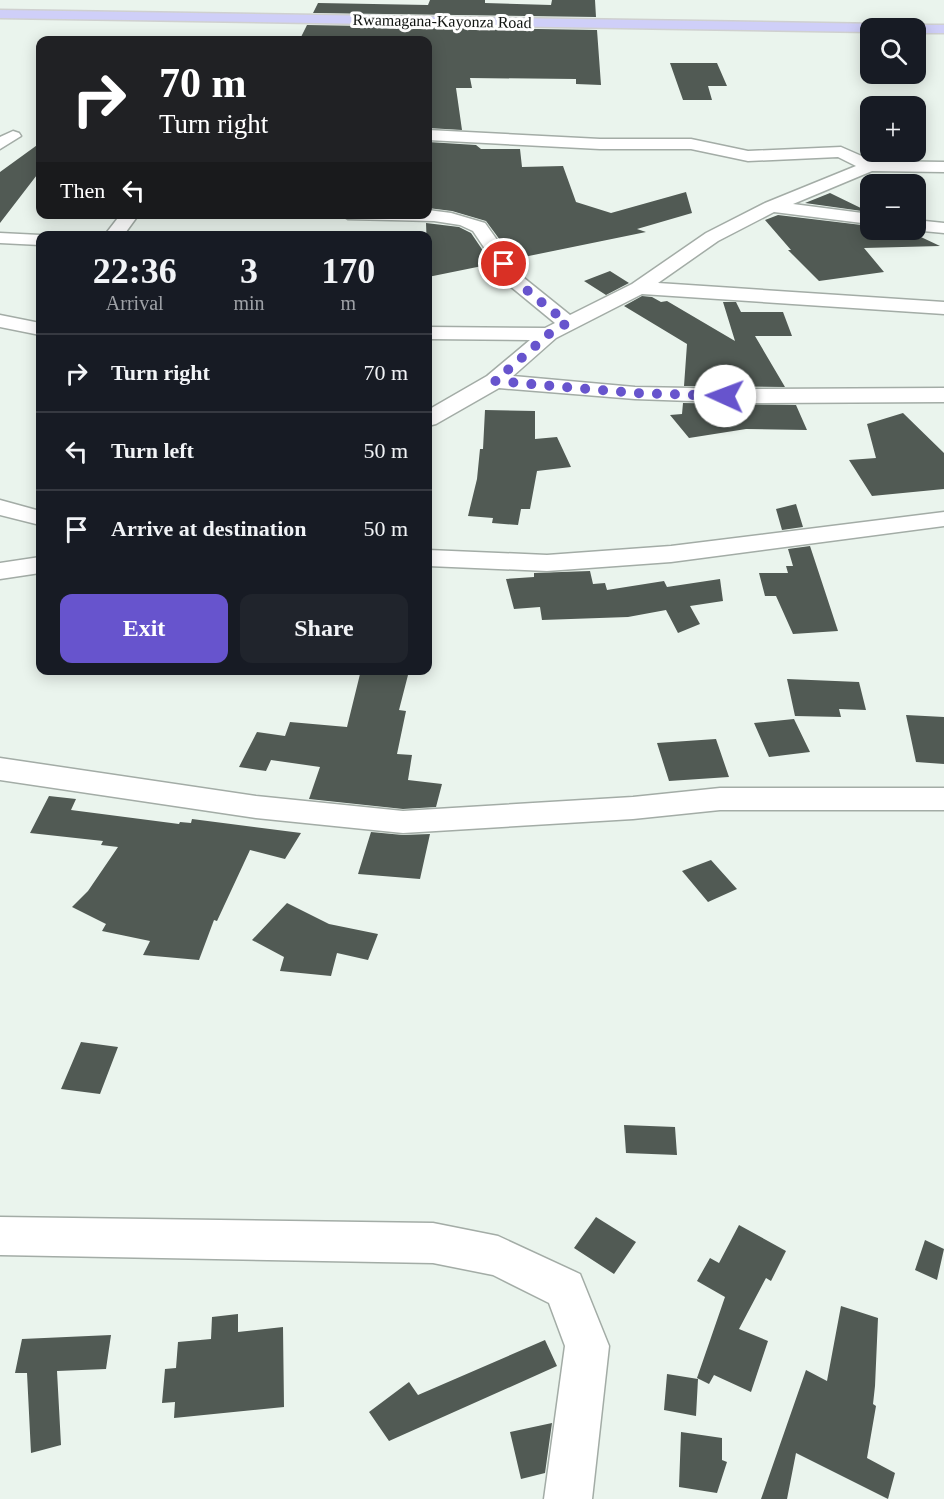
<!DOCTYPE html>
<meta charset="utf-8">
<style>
body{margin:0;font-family:Georgia,serif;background:#20242c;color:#f1f3f6;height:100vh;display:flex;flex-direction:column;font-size:22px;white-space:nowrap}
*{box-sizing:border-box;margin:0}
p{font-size:20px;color:#9ea1a6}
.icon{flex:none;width:33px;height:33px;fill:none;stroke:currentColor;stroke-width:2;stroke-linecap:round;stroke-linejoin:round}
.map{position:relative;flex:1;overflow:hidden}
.panel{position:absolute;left:36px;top:231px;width:396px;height:444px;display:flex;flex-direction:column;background:#171b24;border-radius:12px;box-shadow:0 3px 15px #0003}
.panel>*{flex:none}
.top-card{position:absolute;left:36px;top:36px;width:396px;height:183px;border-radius:12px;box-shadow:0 3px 15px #0003;background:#202124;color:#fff;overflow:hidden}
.tools{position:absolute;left:860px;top:18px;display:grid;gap:12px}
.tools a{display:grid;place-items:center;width:66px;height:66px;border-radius:12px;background:#171b24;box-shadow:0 3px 15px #0003;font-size:30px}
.pin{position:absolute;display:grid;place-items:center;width:51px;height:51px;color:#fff;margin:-26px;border:3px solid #fff;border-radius:50%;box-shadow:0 2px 6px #0007}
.me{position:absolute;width:66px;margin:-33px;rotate:272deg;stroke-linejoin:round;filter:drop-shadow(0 0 4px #0008)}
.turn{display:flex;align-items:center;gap:21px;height:126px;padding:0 24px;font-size:27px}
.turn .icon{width:78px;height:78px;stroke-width:2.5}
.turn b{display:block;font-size:42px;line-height:51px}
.then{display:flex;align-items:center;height:57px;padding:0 24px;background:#0003;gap:12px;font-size:22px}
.eta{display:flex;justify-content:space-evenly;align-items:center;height:102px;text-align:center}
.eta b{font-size:36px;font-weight:700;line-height:42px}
.button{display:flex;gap:12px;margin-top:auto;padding:12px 24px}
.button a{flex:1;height:69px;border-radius:12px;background:#6754cd;color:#fff;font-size:24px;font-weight:700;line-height:69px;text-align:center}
.button a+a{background:#20242c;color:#f1f3f6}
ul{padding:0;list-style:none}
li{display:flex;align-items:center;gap:18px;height:78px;padding:0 24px;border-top:2px solid #363941}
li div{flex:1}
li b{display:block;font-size:22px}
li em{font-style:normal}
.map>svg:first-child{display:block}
.building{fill:#515a54}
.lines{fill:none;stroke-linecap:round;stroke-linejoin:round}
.street-casing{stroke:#a3aca6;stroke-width:3}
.highway-casing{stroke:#cfd0cf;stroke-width:3}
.street{fill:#fff;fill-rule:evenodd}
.highway{fill:#cfcff8;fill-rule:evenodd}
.route{stroke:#6754cd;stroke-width:10;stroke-dasharray:0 18}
.labels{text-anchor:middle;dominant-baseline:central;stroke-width:6;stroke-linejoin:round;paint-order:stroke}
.far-street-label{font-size:16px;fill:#101411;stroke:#fff}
</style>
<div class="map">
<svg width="944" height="1499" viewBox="0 0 944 1499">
<rect width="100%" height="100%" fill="#eaf4ed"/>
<path class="building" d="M430,0H485V3L551,5L552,0H595L596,17L313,13L318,3L428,5Z
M307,25L597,30L601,85L576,84V79L470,78L472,88H456L462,130L428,128V40L300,39Z
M670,63H717L727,86H708L712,100H683Z
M428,142L476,145L481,149H520L522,167L563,166L576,202L611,213L686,192L692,213L637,229L646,232L514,259L486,221L452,211L428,208Z
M40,143V171L0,223V172Z
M830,193L869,212L805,203Z
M778,215L870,226V230H906L940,246L864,248L884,272L819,281L788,250H791L765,220Z
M426,223L459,227L471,233L492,264L428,277Z
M610,271L629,283L606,295L584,281Z
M642,296L652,297L661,302L667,301L735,341L723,302H736L741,312H783L792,336H755L785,387L684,386L687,344L624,306Z
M683,403L796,405L807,430L746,429L689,438L670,415L682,414Z
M485,410L535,411V439L557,437L571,467L537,471L530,509H521L518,525L492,523L493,518L468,516L477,479L480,449H483Z
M903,413L944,453V489L872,496L849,460L876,458L867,424Z
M796,504L803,527L782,530L776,509Z
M810,546L838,631L793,634L776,596H765L759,573H788L786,566H793L788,549Z
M590,571L593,584L605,583L607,590L664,581L667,587L720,579L723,601L690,606L700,624L678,633L666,610L628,617L542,620L540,607L514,609L506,579L534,577V573Z
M361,670H390L389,673L408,675L399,710L406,711L397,754L412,755L408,780L442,784L436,807L403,809L309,799L320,767L271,760L266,771L239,767L257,732L285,736L290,722L347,727Z
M787,679L859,682L866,710L839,709L841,717L795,716Z
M906,715L944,717V764L916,762Z
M794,719L810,752L769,757L754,723Z
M716,739L729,777L669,781L657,743Z
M49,796L76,799L71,810L179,824L180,822L191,823L192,819L301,833L285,859L250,850L217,921L214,920L199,960L143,955L150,941L102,931L106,924L72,907L88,891L118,847L101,845L103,841L30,833Z
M371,832L403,835L430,834L420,879L358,874Z
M711,860L737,889L708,902L682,871Z
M287,903L329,924L378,934L368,960L337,953L331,976L280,971L284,957L252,940Z
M81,1042L118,1047L100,1094L61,1089Z
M624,1125L675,1127L677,1155L626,1153Z
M596,1217L636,1242L614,1274L574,1248Z
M739,1225L786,1251L771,1281L766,1278L739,1329L768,1341L751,1392L714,1375L709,1384L697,1378L725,1297L697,1281L710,1258L719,1263Z
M925,1240L944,1249L937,1280L915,1270Z
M841,1306L878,1318L875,1386L873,1404L876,1406L867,1458L895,1473L888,1499L796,1453L787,1499H761L806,1370L827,1381Z
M238,1314V1332L283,1327L284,1407L174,1418L175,1402L162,1403L165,1369L176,1368L178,1342L211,1339L212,1317Z
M111,1335L106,1369L57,1371L61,1445L31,1453L27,1373H15L22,1339Z
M545,1340L557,1366L389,1441L369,1412L409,1382L418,1395Z
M667,1374L698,1379L696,1416L664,1410Z
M552,1423L545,1473L521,1479L510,1432Z
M681,1432L722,1438V1460L727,1462L717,1493L679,1487Z"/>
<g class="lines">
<defs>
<path id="street" d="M428,130L600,139H691L748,151L841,147L873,161L944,162V172L872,171L793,204L870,214V224L774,212L718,241L658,283L944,302V314L642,294L556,338L513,376L635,387L748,389L944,388V402L748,403L635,399L499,388L436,424L428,426V410L487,376L530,340L428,339V327L545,328L555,323L510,286L473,231L460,225L434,221L348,219L340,214H428V210L451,213L485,223L524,278L570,315L632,284L706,233L765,203L856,166L838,157L748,161L691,149H600L428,140Z
M13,131L19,133L21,136L0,149V137Z
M121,214H139L123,236H104Z
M915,220L944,223V233L912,230H915Z
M0,233L40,235L44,236H40V245L0,243Z
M0,315L40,323V335L0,327Z
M0,500L40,511V525L0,515Z
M944,512V526L671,562L547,571L428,566V550L547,555L671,546Z
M40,557V573L0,579V563Z
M0,758L256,796L403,811L633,797L720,788H944V810H720L633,819L403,833L256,818L0,780Z
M0,1217L433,1223L498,1236L580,1274L609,1346L592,1499H544L565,1346L549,1303L493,1275L433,1263L0,1255Z"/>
<path id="highway" d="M0,10L884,24L891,28H870V32L0,18Z
M915,25H944V33H915V28H908Z"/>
</defs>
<use href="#street" class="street-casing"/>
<use href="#highway" class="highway-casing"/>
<use href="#street" class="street"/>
<use href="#highway" class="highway"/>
</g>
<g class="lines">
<path class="route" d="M504,264L517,282L567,323L549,334L495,381L635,393L725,396"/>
</g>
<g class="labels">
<g class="far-street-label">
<text transform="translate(442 21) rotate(1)">Rwamagana-Kayonza Road</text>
</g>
</g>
</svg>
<div class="tools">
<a><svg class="icon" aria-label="search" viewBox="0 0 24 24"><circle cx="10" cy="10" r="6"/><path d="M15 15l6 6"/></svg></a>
<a>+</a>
<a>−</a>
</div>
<div class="pin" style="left:504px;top:264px;background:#d93025"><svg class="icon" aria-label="arrive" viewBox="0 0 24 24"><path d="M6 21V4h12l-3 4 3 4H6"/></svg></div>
<svg class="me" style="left:725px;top:396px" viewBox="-20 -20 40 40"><circle r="19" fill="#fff"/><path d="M0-13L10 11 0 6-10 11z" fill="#6754cd"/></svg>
<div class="top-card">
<div class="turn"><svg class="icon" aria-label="right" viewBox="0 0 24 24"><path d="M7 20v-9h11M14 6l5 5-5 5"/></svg><div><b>70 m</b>Turn right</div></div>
<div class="then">Then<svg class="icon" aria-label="left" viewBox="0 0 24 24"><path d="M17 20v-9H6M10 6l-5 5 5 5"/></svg></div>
</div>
<section class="panel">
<div class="eta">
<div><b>22:36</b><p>Arrival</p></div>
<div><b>3</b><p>min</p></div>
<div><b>170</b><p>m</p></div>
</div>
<ul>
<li><svg class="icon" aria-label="right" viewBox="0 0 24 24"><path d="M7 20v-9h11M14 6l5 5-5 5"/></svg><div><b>Turn right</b></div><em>70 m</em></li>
<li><svg class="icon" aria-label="left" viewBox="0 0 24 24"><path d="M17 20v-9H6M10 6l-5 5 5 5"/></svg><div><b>Turn left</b></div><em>50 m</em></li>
<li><svg class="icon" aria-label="arrive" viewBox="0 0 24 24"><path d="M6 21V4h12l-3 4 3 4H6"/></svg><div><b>Arrive at destination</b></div><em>50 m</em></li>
</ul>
<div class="button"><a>Exit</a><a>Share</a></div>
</section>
</div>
